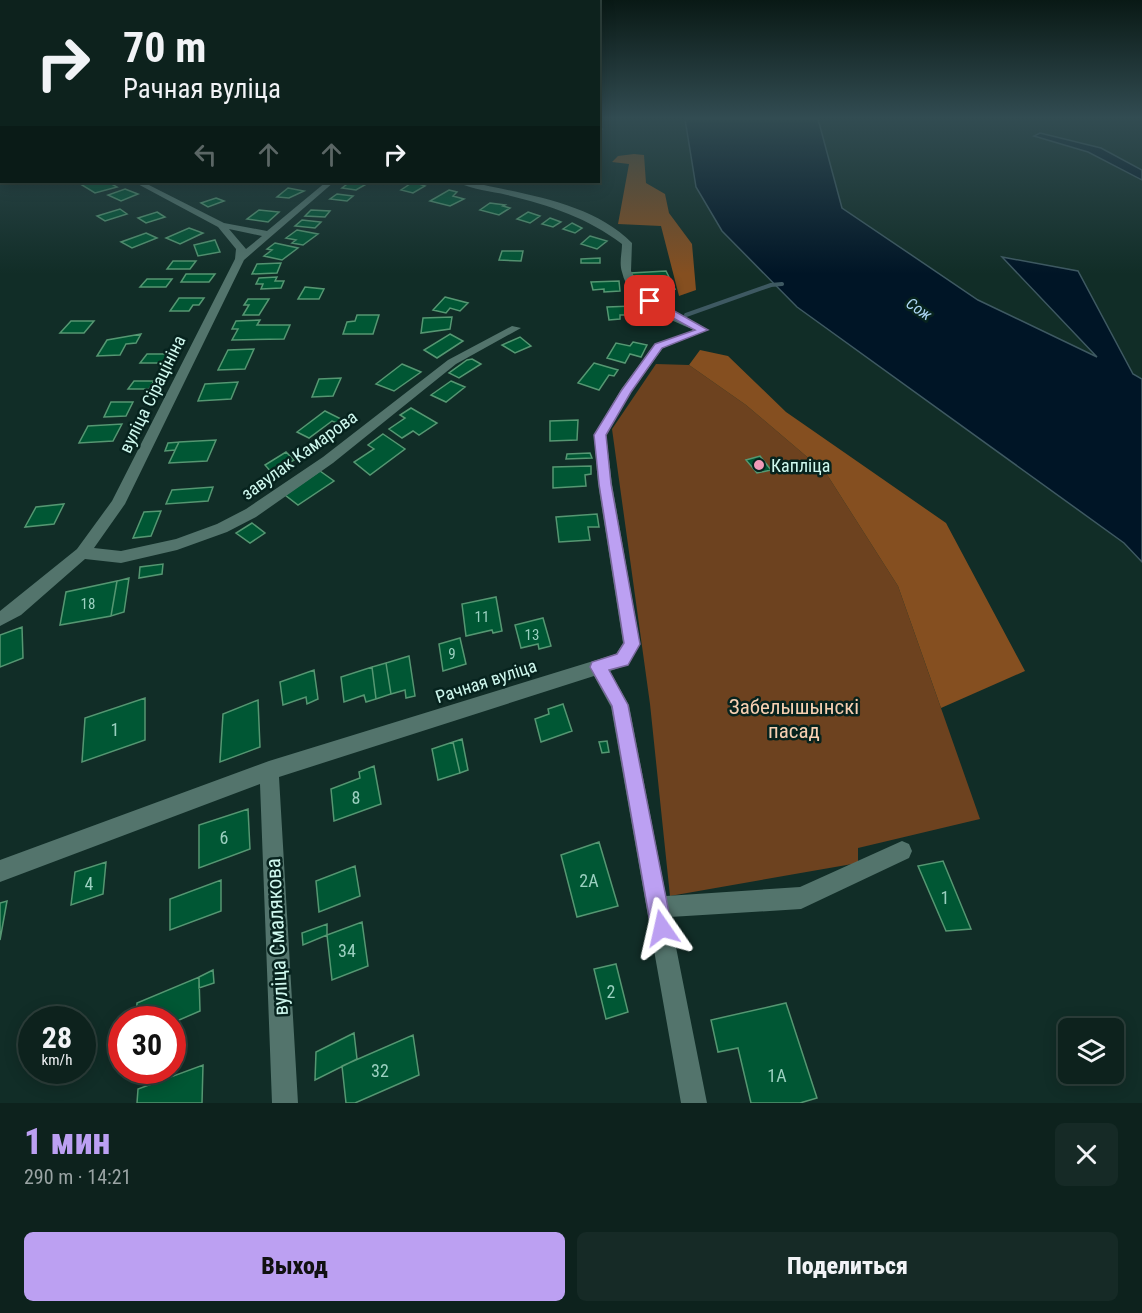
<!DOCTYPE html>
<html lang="ru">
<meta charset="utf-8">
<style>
body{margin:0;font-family:"Roboto Condensed",sans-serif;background:#162a26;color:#f1f3f6;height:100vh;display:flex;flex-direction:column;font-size:22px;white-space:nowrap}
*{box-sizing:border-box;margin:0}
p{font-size:20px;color:#9aa4a4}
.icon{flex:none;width:33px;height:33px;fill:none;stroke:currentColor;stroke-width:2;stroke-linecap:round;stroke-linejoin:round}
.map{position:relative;height:1103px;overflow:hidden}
.drawer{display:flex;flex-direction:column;background:#0d221d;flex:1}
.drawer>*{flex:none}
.guide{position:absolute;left:0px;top:0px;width:600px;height:183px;box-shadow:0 3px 15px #0003,0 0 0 2px #2d3f3b;background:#0d221d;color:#f1f3f6;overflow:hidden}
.fabs{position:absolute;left:1058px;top:1018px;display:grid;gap:12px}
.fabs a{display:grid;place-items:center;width:66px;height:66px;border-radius:9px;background:#0d221d;box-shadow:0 3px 15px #0003,0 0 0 2px #2d3f3b;font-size:30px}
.speed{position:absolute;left:18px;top:1006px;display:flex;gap:12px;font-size:30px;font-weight:700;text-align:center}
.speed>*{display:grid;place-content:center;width:78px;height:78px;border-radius:50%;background:#0d221d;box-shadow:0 3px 15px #0003,0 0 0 2px #2d3f3b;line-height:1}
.speed small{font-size:15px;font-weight:400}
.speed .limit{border:9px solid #d22;background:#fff;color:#111}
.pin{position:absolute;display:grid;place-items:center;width:51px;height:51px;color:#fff;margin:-26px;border-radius:12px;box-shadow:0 3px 9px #0006}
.me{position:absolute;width:66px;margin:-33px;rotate:349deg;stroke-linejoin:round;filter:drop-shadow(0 0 4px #0008)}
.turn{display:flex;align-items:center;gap:21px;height:126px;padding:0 24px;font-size:27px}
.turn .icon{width:78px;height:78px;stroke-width:2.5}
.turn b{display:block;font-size:42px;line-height:51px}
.lanes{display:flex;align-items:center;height:57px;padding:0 24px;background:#0003;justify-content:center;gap:30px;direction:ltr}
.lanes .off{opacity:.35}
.round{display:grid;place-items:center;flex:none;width:63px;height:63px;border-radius:9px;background:#162a26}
.summary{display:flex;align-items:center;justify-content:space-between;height:102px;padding:0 24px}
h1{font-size:36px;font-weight:800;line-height:45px;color:#bca0f2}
.action{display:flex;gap:12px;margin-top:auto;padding:12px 24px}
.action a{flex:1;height:69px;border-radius:9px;background:#bca0f2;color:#111;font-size:24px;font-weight:800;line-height:69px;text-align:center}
.action a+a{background:#162a26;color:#f1f3f6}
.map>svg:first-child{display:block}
.green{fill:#6d421f}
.forest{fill:#854f20}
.water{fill:#001526;stroke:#3e5962;stroke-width:1.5}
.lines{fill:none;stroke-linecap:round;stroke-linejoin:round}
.stream{stroke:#3e5962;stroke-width:4}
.building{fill:#005734;stroke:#559772;stroke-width:1.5}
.minor{fill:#53746c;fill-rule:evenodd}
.route{fill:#bca0f2;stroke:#7a689d;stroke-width:1.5}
.poi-dot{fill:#f09ab7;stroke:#07231e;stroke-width:2}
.labels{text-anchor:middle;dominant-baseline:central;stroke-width:5;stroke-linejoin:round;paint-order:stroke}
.number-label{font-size:15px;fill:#9bd0c0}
.far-water-label{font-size:16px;font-style:italic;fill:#add7f4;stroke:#07231e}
.street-label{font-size:18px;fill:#cff8ee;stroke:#07231e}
.poi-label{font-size:18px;fill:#cff8ee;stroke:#07231e;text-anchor:start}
.near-number-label{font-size:18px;fill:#9bd0c0}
.near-park-label{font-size:21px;fill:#f7d0b2;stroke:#07231e}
.near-street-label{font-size:21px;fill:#cff8ee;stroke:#07231e}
</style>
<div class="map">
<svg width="1142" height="1103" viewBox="0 0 1142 1103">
<rect width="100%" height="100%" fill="#112d27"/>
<path class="green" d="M656,364L689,365L746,405L826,473L898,586L980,819L858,848V863L670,896L650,704L612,429Z"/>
<path class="forest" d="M634,154L644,155L646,183L665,194L669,213L692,244L696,290L679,296L661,226L618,224L629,164L612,162L618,156Z
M700,350L728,356L786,412L946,523L1025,671L941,708L898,586L826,473L746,405L689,365Z"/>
<path class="water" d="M685,119H818L842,208L978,300L1097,357L1002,257L1078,271L1133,374L1142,379V562L1124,543L797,307L722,231L696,187Z
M1040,133L1101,148L1142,170V180L1088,152L1034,136Z"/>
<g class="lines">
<path class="stream" d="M686,315L771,285L782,284"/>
</g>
<path class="building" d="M77,182H108L117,187L95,193Z
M350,182H370L356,190L342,188Z
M413,182L425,186L413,193L401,190Z
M288,188L304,191L289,198L277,197Z
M125,189L138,194L121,201L108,195Z
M449,190L457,192L453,196L464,199L450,206L430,201Z
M337,194L353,196L347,201L330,199Z
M216,198L224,201L208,207L201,203Z
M490,203L505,205L503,206L510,208L499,215L480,210Z
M120,209L127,214L105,221L97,216Z
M259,210L279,212L268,222L247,219Z
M311,210L330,211L325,217L305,216Z
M157,212L165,217L146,223L138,218Z
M528,212L540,216L530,223L517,219Z
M550,218L561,222L553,227L542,224Z
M302,220L321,222L315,228L295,226Z
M572,223L582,228L575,233L563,229Z
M189,228L203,233L180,244L166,238Z
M297,230L318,234L303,245L292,243L296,240L286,238Z
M146,233L157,238L132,248L121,242Z
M590,236L607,241L597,249L581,244Z
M215,240L220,252L198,256L194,245Z
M275,243L298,248L282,260L264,256L272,250L267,249Z
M502,251H523L521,261L499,260Z
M600,258V263H581V259Z
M173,261H196L190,269H167Z
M281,263L277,273L252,274L257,264Z
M666,271L675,289L660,290L654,277L635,279L631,273Z
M186,274H215L209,282H181Z
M277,277L275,281H284L281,288L261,289L263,284H256L259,278Z
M147,279H172L166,287H140Z
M619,281L620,291L604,292V289L593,290L591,282Z
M305,287L324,289L319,299H298Z
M445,297L468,303L460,311L450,308L446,313L433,310Z
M179,298H204L199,305H193L189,311H170Z
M248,299H269L259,315H243L249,305H244Z
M633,306L636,315H620V319L609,320L607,307Z
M357,315H379L373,334H343L347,322L355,321Z
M452,317L450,329L421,333L423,318Z
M260,320L257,325H290L284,339L232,340L238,329H232L236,321Z
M71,321H94L84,333H60Z
M141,334L136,343L126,344L120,355L97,356L107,340Z
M450,334L463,341L437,358L424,350Z
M520,337L531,346L515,353L502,345Z
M633,342L647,345L641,357L630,354L625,363L607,358L616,343L630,346Z
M254,349L245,369L218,370L228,350Z
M147,354H172L166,363H140Z
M472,359L481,364L459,378L449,373L467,360Z
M594,363L618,370L614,376L609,375L599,390L578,383Z
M402,364L421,372L394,391L376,384Z
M341,378L333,396L312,397L319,379Z
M134,381H154L149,389H128Z
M451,381L465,387L446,402L431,395Z
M238,382L231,399L198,401L205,384Z
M111,402H133L126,416L104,417Z
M411,408L437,423L419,435L413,431L402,438L389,429L405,418L400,415Z
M325,411L345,421L337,423L332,421L309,438L297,432Z
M578,420L577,440L550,441V421Z
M122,424L113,441L79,443L88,426Z
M383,434L405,449L370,475L354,462L374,449L368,445Z
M216,440L207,461L169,463L179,442Z
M179,442L175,450L165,451L168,443Z
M286,452L294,460L272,473L265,465Z
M590,453L592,458L566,459L567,454Z
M760,456L771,470L757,473L746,460Z
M591,466V474L585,475L586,486L553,488V467Z
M320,471L334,481L298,505L285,495Z
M213,487L208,501L166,504L172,490Z
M64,504L54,524L25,527L36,507Z
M161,511L151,536L133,538L144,512Z
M597,514L599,527H588L590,540L559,542L556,517Z
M252,523L265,533L250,543L236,533Z
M163,564L162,574L139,578L140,567Z
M129,578L124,612L111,616L117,581Z
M117,581L111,616L60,625L66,592Z
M496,597L502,631L493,633L492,630L466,636L462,604Z
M543,618L551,646L539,649L538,644L521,648L515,625Z
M22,627L23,658L0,667V635Z
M460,638L466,664L443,671L439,644Z
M409,656L415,696L406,698L405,690L391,694L386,663Z
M386,663L391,694L376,699L372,667Z
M372,667L376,699L366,702L364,695L344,702L341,677Z
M314,670L318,699L307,704L306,697L283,705L280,682Z
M145,698V740L82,762L85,718Z
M258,700L260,747L220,762L223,714Z
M563,704L572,731L541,742L535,719L549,714L548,709Z
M462,739L468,770L460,773L453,742Z
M607,741L609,752L602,753L599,742Z
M453,742L460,773L438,780L432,749Z
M374,766L381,804L334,821L331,789L360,778L359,772Z
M248,809L250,849L199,868V825Z
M599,842L618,906L577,917L561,855Z
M943,861L971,929L946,931L918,866Z
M106,862L103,894L71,905L75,872Z
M355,866L360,896L319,912L316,881Z
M221,880V911L170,930V899Z
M7,901L0,940V903Z
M362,922L368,966L332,980L327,935Z
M327,924V935L303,945L302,933Z
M616,964L628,1012L606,1019L594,969Z
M213,970L214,983L199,988V977Z
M199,977L200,1011L172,1023V1020H136L137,1003Z
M786,1003L817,1098L800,1103H751L738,1048L718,1052L711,1020Z
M354,1033L357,1059L315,1080L316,1052Z
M413,1035L419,1075L355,1103H346L342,1066Z
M203,1065L202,1103H137L138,1089Z"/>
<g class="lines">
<path class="minor" d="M598,124L603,129L602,130L598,131Z
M0,143H2L0,148Z
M0,166H2L0,171Z
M134,182H143L224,223L267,231L326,182H334L244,260L125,504L94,548L121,551L176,539L217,524L246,509L323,457L448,360L512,326L521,328L456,364L333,463L256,517L227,532L177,550L121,563L85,559L21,615L0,626V611L77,549L112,501L235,259L236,249L218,227ZM229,229L262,236L246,249Z
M458,182H470C523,194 592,202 632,243L631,271L641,290L661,306L708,330L663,348L631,392L606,435L612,484L640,644L628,665L610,671L629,705L666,896L800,887L902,841L909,844L912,851L909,858L801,909L670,917L707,1103H681L611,707L594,676L279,777L298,1103H272L260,784L0,882V860L269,761L616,654L623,643L598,484L594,435L622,388L655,344L694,330C667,318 629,304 622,272C619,263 622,253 622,244C588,218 549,205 507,195C492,191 471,190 458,182Z"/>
</g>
<linearGradient id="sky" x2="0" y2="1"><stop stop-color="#091915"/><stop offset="0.43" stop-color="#324c52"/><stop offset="1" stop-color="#324c52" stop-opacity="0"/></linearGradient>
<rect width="1142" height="274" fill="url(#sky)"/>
<path class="route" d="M646,299H653L708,330L662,348L631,392L606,435L611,484L640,644L628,665L609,670L628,705L672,928L669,935L662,938L654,935L651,928L612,706L590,667L592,662L617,654L624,643L599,484L594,435L621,391L655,344L695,330L646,303Z"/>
<circle class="poi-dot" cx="759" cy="465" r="6"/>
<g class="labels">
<g class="number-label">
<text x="88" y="604">18</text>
<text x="482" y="617">11</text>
<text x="532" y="635">13</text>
<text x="452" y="654">9</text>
</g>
<g class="far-water-label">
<text transform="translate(919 309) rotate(34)">Сож</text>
</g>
<g class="street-label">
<text transform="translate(152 394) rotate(-64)">вуліца Сірацініна</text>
<text transform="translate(299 455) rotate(-36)">завулак Камарова</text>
<text transform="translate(486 681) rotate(-18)">Рачная вуліца</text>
</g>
<g class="poi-label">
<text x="771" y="465">Капліца</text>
</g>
<g class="near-number-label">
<text x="115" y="729">1</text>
<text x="356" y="797">8</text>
<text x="224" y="837">6</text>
<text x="589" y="880">2А</text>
<text x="89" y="883">4</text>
<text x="945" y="897">1</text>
<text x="347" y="950">34</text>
<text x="611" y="991">2</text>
<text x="380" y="1070">32</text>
<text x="777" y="1075">1А</text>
</g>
<g class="near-park-label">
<text x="794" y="707">Забелышынскі<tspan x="794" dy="24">пасад</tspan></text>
</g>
<g class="near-street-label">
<text transform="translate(277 937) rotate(-93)">вуліца Смалякова</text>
</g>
</g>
</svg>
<div class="fabs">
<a><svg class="icon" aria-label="layers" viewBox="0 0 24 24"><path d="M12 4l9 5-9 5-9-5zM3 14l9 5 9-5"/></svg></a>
</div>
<div class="speed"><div>28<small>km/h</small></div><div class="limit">30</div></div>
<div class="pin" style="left:650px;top:301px;background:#d93025"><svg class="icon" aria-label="arrive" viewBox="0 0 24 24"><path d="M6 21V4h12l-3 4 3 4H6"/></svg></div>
<svg class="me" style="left:662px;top:928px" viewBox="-20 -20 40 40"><path d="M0-17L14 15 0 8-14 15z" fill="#bca0f2" stroke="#fff" stroke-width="4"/></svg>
<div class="guide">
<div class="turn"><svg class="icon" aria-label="right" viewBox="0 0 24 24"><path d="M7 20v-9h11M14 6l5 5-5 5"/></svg><div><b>70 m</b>Рачная вуліца</div></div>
<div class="lanes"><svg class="icon off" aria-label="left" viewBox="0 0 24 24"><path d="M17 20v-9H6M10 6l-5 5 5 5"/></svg><svg class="icon off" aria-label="ahead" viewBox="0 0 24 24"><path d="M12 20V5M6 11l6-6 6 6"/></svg><svg class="icon off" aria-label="ahead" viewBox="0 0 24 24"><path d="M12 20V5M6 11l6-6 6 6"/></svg><svg class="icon" aria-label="right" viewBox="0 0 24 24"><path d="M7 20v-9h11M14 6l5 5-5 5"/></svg></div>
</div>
</div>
<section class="drawer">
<div class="summary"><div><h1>1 мин</h1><p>290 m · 14:21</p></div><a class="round"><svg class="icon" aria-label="close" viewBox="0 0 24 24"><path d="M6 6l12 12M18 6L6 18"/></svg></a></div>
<div class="action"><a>Выход</a><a>Поделиться</a></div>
</section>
